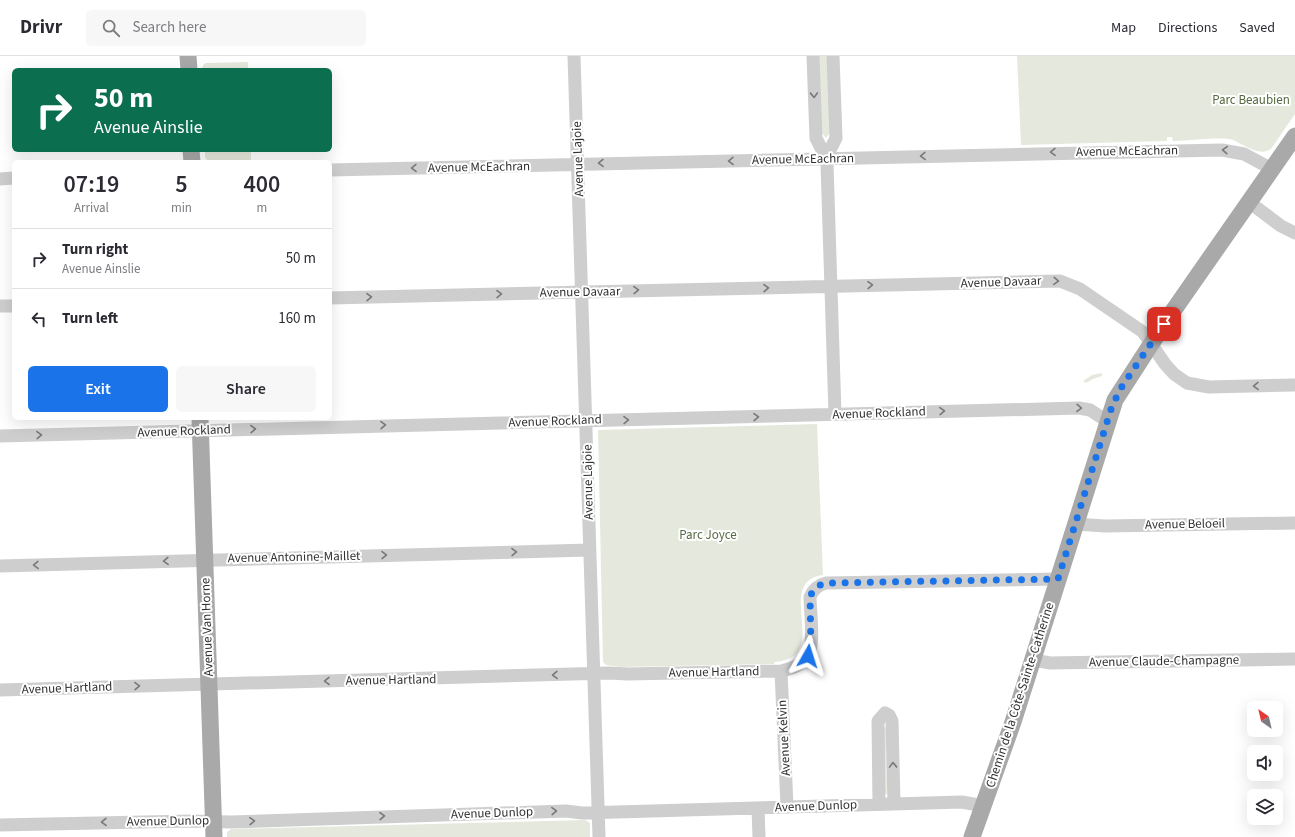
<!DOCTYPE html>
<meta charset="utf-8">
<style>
body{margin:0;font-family:"Source Sans 3",sans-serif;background:#f7f7f7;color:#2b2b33;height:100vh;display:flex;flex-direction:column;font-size:15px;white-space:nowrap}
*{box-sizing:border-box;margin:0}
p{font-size:13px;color:#7c7c81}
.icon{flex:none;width:22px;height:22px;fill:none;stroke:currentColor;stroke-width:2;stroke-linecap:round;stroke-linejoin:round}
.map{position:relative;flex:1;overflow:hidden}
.drawer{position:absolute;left:12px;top:104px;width:320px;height:260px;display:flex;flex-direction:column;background:#fff;border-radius:6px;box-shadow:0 4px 16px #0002}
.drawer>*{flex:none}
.guide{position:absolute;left:12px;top:12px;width:320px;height:84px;border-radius:6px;box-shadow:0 4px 16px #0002;background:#0b6e4f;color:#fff;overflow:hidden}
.needle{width:26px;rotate:326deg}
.tools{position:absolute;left:1247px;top:645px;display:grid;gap:8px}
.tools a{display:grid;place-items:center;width:36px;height:36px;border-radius:6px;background:#fff;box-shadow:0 4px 16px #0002;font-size:20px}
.pin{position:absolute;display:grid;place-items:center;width:34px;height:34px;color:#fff;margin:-17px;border-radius:8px;box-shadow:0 2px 6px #0006}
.me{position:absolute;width:44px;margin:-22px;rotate:6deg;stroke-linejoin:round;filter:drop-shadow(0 0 3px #0008)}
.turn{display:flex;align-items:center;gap:14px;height:84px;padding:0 16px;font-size:18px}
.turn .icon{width:52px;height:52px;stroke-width:2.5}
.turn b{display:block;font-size:28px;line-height:34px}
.eta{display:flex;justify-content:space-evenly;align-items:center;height:68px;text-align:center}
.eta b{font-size:24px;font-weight:600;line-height:28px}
.button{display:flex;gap:8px;margin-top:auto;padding:8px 16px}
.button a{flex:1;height:46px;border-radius:6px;background:#1a73e8;color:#fff;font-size:16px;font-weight:600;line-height:46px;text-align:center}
.button a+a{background:#f7f7f7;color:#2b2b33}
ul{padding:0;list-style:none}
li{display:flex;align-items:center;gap:12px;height:60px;padding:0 16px;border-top:1px solid #e1e1e2}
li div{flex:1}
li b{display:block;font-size:15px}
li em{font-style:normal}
header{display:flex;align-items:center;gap:24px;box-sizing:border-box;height:56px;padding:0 20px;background:#fff;border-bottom:1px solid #e1e1e2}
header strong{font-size:19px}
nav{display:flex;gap:22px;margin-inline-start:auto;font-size:14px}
.search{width:280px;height:36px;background:#f7f7f7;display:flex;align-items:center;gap:10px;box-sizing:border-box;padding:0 14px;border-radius:6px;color:#7c7c81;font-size:15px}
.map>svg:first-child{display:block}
.green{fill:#e5e9dd}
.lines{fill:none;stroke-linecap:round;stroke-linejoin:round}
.minor{stroke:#cecece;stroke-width:13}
.major{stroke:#a9a9a9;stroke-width:17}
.oneway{stroke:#787878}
.route{stroke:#1a73e8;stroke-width:7;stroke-dasharray:0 12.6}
.labels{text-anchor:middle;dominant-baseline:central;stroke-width:4;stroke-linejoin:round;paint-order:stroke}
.park-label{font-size:13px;fill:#576a41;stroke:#fff}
.street-label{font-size:13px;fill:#313131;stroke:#fff}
</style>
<header>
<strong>Drivr</strong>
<div class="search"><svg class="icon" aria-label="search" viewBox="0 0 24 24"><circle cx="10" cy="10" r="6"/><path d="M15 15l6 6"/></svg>Search here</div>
<nav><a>Map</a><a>Directions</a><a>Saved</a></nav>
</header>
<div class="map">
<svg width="1295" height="781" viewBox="0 0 1295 781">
<rect width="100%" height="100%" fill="#fff"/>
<path class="green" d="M817,0H830V77L826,82L822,77Z
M1017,0H1295V58L1271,93C1260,101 1244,89 1233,84C1224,80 1185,85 1173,85L1172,81H1167V85L1021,89Z
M248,6V14H202L203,9L206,7Z
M205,94H251V106H208L205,101Z
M1102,317V320L1093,323L1086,327L1083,325L1092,319Z
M817,368L823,519C772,526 834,602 774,606V608L621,611L606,609L603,606L598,374Z
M886,671L887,738H885L883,672Z
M585,764L590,767V781H227V776L231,773Z"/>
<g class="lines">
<path class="minor" d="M574,0L599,781
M813,0L816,82L826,102L827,108L835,358
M826,102L836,82L833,0
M330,114L1222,94L1244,98L1272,113
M0,123L14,122
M1249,146L1281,170L1295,177
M330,242L1060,225L1080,233L1143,276L1165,308L1174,318L1187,327L1209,331L1295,329
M0,250H14
M0,380L1079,352L1090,354L1107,365
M1075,468L1105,470L1295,467
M0,510L589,494
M1033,604L1050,607L1295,603
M781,615L787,750
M0,634L609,617L628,618L781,615C790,613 803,609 808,600C815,588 810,555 810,541C813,533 818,529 826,527L1058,523
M879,748L878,665L885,657L889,659L892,665L894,748
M758,752L759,781
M0,769L192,765L231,766L566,755L582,757L962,746L984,750"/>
<path class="major" d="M188,0L189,14
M191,94L192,106
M200,362L214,781
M972,781L1013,666L1115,344L1164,268L1295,80"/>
</g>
<defs><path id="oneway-chevron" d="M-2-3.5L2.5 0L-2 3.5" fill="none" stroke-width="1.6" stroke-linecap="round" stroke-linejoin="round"/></defs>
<g class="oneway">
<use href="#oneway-chevron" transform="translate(814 39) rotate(88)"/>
<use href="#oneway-chevron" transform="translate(1225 94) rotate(-176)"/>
<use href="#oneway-chevron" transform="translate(1053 96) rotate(179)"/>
<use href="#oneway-chevron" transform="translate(923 100) rotate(178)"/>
<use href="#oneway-chevron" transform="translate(731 105) rotate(179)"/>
<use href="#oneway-chevron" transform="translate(601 107) rotate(179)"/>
<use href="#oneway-chevron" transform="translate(414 112) rotate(179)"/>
<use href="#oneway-chevron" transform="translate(1056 225) rotate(4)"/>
<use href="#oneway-chevron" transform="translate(870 229) rotate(-1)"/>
<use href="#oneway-chevron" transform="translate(766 232) rotate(-1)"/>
<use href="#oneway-chevron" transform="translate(636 234) rotate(-2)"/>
<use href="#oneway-chevron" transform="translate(499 238) rotate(-1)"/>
<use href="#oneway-chevron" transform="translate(369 241) rotate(-1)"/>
<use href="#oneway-chevron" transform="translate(1256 330) rotate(179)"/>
<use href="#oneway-chevron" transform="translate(1079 352) rotate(2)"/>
<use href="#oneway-chevron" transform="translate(942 355) rotate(-2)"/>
<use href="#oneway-chevron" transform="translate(756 361) rotate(-1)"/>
<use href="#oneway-chevron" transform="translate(626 364) rotate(-1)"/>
<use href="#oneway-chevron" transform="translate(383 369) rotate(-1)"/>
<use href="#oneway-chevron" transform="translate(253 373) rotate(-2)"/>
<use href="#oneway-chevron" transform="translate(39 379) rotate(-2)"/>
<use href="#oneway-chevron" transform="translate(514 496) rotate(-1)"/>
<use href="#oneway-chevron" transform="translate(384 499) rotate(-1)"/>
<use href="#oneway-chevron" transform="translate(166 505) rotate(178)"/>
<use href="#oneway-chevron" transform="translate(36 509) rotate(178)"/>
<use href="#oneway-chevron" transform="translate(555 619) rotate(179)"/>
<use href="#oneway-chevron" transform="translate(327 625) rotate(179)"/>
<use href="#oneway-chevron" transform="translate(137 630) rotate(-2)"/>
<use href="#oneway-chevron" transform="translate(893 709) rotate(-92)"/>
<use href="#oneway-chevron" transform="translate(554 755) rotate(-2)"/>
<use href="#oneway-chevron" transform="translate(382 760) rotate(-2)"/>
<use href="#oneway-chevron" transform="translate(252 765) rotate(-2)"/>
<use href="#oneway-chevron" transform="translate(104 766) rotate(179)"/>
</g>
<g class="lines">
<path class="route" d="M808,600L811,590L810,541C813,533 818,529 826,527L1058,523L1112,350L1121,332L1164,268"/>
</g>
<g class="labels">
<g class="park-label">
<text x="1251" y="44">Parc Beaubien</text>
<text x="708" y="479">Parc Joyce</text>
</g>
<g class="street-label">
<text transform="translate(1127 95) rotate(-1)">Avenue McEachran</text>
<text transform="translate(578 103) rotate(-92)">Avenue Lajoie</text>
<text transform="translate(803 103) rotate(-1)">Avenue McEachran</text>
<text transform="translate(479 111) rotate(-1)">Avenue McEachran</text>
<text transform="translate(1001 226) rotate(-2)">Avenue Davaar</text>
<text transform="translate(580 236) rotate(-1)">Avenue Davaar</text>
<text transform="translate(879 357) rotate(-2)">Avenue Rockland</text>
<text transform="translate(555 365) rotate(-2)">Avenue Rockland</text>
<text transform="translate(184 375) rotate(-2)">Avenue Rockland</text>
<text transform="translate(588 426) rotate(-91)">Avenue Lajoie</text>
<text transform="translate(1185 468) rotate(-1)">Avenue Beloeil</text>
<text transform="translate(294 501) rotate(-1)">Avenue Antonine-Maillet</text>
<text transform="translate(207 571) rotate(-92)">Avenue Van Horne</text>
<text transform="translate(1164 605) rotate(-1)">Avenue Claude-Champagne</text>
<text transform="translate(714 616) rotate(-1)">Avenue Hartland</text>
<text transform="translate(391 624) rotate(-1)">Avenue Hartland</text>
<text transform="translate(67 632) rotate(-2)">Avenue Hartland</text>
<text transform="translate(1020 639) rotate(-72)">Chemin de la Côte-Sainte-Catherine</text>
<text transform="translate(784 682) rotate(-93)">Avenue Kelvin</text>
<text transform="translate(816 750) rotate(-2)">Avenue Dunlop</text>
<text transform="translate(492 757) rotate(-2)">Avenue Dunlop</text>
<text transform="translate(168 765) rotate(-1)">Avenue Dunlop</text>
</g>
</g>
</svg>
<div class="tools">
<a><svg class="needle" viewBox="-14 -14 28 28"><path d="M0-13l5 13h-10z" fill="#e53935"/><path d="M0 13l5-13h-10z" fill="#7c7c81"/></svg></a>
<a><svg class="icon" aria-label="sound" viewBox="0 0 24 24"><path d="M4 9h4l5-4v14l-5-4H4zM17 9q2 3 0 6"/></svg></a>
<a><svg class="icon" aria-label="layers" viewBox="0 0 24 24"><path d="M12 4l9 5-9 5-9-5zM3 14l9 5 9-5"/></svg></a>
</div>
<div class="pin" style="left:1164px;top:268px;background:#d93025"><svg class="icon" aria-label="arrive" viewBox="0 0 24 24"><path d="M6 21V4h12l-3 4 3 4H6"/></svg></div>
<svg class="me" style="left:808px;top:600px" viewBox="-20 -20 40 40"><path d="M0-17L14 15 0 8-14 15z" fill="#1a73e8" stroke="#fff" stroke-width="4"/></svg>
<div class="guide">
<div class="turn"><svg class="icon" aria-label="right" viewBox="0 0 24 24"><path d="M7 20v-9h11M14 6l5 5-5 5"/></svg><div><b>50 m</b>Avenue Ainslie</div></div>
</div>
<section class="drawer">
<div class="eta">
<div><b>07:19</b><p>Arrival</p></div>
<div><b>5</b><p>min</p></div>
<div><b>400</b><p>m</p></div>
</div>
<ul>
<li><svg class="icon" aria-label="right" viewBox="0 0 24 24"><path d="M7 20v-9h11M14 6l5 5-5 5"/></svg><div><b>Turn right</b><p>Avenue Ainslie</p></div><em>50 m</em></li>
<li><svg class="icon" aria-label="left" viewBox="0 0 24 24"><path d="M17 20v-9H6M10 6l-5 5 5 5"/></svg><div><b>Turn left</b></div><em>160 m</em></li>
</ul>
<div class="button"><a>Exit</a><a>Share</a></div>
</section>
</div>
